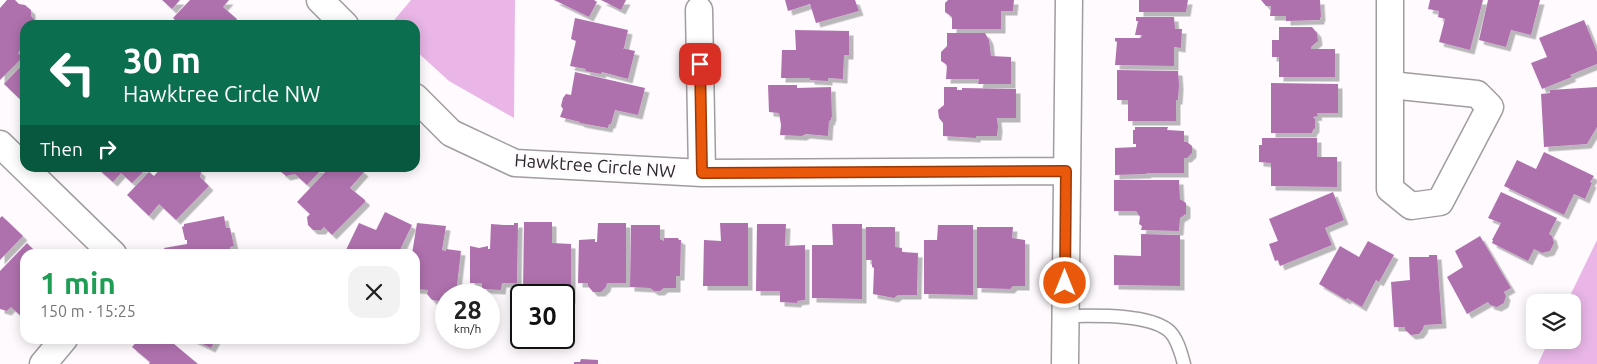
<!DOCTYPE html>
<meta charset="utf-8">
<style>
body{margin:0;font-family:Ubuntu,sans-serif;background:#f2f2f2;color:#222;height:100vh;display:flex;flex-direction:column;font-size:19px;white-space:nowrap}
*{box-sizing:border-box;margin:0}
p{font-size:16px;color:#767676}
.icon{flex:none;width:28px;height:28px;fill:none;stroke:currentColor;stroke-width:2;stroke-linecap:round;stroke-linejoin:round}
.map{position:relative;flex:1;overflow:hidden}
.side{position:absolute;left:20px;top:249px;width:400px;height:95px;display:flex;flex-direction:column;background:#fff;border-radius:15px;box-shadow:0 2px 12px #0003}
.side>*{flex:none}
.top-card{position:absolute;left:20px;top:20px;width:400px;height:152px;border-radius:15px;box-shadow:0 2px 12px #0003;background:#0b6e4f;color:#fff;overflow:hidden}
.buttons{position:absolute;left:1526px;top:294px;display:grid;gap:10px}
.buttons a{display:grid;place-items:center;width:55px;height:55px;border-radius:10px;background:#fff;box-shadow:0 2px 12px #0003;font-size:25px}
.speed{position:absolute;left:435px;top:284px;display:flex;gap:10px;font-size:25px;font-weight:700;text-align:center}
.speed>*{display:grid;place-content:center;width:65px;height:65px;border-radius:50%;background:#fff;box-shadow:0 2px 12px #0003;line-height:1}
.speed small{font-size:12px;font-weight:400}
.speed .limit{border:2px solid #111;border-radius:8px;background:#fff;color:#111}
.pin{position:absolute;display:grid;place-items:center;width:42px;height:42px;color:#fff;margin:-21px;border-radius:10px;box-shadow:0 2px 8px #0006}
.me{position:absolute;width:55px;margin:-28px;rotate:0deg;stroke-linejoin:round;filter:drop-shadow(0 0 4px #0008)}
.turn{display:flex;align-items:center;gap:18px;height:105px;padding:0 20px;font-size:22px}
.turn .icon{width:65px;height:65px;stroke-width:2.5}
.turn b{display:block;font-size:35px;line-height:42px}
.then{display:flex;align-items:center;height:48px;padding:0 20px;background:#0003;gap:10px;font-size:19px}
.round{display:grid;place-items:center;flex:none;width:52px;height:52px;border-radius:15px;background:#f2f2f2}
.overview{display:flex;align-items:center;justify-content:space-between;height:85px;padding:0 20px}
h1{font-size:30px;font-weight:600;line-height:38px;color:#1e9e55}
.map>svg:first-child{display:block}
.green{fill:#e9b6e7}
.building{fill:#af71ae;filter:url(#shadow)}
.lines{fill:none;stroke-linecap:round;stroke-linejoin:round}
.lane-casing{stroke:#a09c9f;stroke-width:15}
.street-casing{stroke:#a09c9f;stroke-width:29}
.lane{stroke:#fff;stroke-width:12}
.street{stroke:#fff;stroke-width:26}
.route-casing{stroke:#983908;stroke-width:12}
.route{stroke:#ea580c;stroke-width:9}
.labels{text-anchor:middle;dominant-baseline:central;stroke-width:5;stroke-linejoin:round;paint-order:stroke}
.street-label{font-size:18px;fill:#2a282a;stroke:#fefafe}
</style>
<div class="map">
<svg width="1597" height="364" viewBox="0 0 1597 364">
<defs>
<filter id="shadow"><feDropShadow dx="4.5" dy="4.5" stdDeviation="0" flood-color="#0004"/></filter>
</defs>
<rect width="100%" height="100%" fill="#fefafe"/>
<path class="green" d="M411,0H515L514,118L449,81L415,50V25H390Z
M1597,240V364H1538L1549,340H1572V302H1567Z"/>
<path class="building" d="M7,0H15L19,4L25,5L31,10V16L40,25H25V45L18,53L23,57L0,80V8Z
M162,0H180L172,9Z
M190,0H229L223,7L237,19L232,25H177L174,23L176,21L173,18Z
M554,0H594L597,2L589,17Z
M601,0H626L621,10Z
M785,0H855L859,11L816,23L810,4L788,11Z
M948,0H1014L1013,11H1001V29H952V17L945,12V3Z
M1139,0H1188L1186,12H1139Z
M1261,0H1320L1321,17H1320V20L1286,21V16H1270L1271,6H1266Z
M1430,0H1483L1470,50L1439,42L1445,19L1438,17L1439,11L1428,9Z
M1488,0H1540L1531,35L1511,30L1506,47L1479,40Z
M1136,17H1174L1175,29H1182L1181,48L1174,47V66L1115,65L1117,42L1115,41V38H1141L1142,35H1135L1138,21H1136Z
M575,18L628,30L624,48H622L635,51L628,79L602,72L601,74L585,71L586,69L570,66L576,41L571,39Z
M1584,20L1597,52V64L1570,75L1572,77L1542,89L1531,63L1547,57L1539,38Z
M1279,27H1312L1317,33L1318,41L1311,47V49H1335V77H1279V57H1272V40H1279Z
M795,30L849,31V55H844L843,79L828,78V81L810,80V78H781L782,50H796Z
M947,33H985L989,40L991,56L1011,57V84H978L979,79H946L947,65L941,61V52L947,46Z
M25,62V101L24,103L4,84Z
M1117,70L1178,71L1179,85L1178,100H1176V121H1128V100H1117Z
M575,72L645,88L638,115L615,110L611,124H609L608,128L580,123V122L560,117L563,109L561,106L563,98L566,94L571,95Z
M1271,83L1338,84V113H1317L1318,116L1313,117L1315,119V128L1313,130L1312,133H1271Z
M768,85H797V88L831,87L832,117H831V120L829,121L828,136L806,134L802,136L780,135L781,125L779,113L769,112Z
M944,87H957V90H962V88L1016,89V118H997L998,127L997,136H976V138L943,136V123L939,118L938,110L944,105Z
M1597,87V127L1587,144L1544,147L1541,94L1550,93V90Z
M1135,127H1168L1167,130L1184,131V142H1187L1192,146V153L1187,158H1184V173H1147L1146,174L1115,175V148L1136,147V144H1133V130H1135Z
M1262,138H1317V157H1337V187L1271,186V163L1259,162V145H1262Z
M1544,152L1594,176L1590,182L1592,183L1585,199L1574,194L1564,215L1504,186L1517,160L1536,169Z
M97,168H147L132,183L121,173L113,182Z
M161,168H196L201,172L200,177L209,186L176,220L159,204L149,216L127,195L149,172L154,176Z
M281,168H323L307,185L295,174L286,176L281,172Z
M329,168H359L364,172L350,188L365,200V202L332,235L324,227L321,230H313L308,225L307,217L310,214L297,202Z
M1114,180H1179L1180,199L1186,203V214L1180,218L1179,231L1141,230L1142,226L1139,224L1140,217L1136,211H1114Z
M1333,192L1344,220L1325,228L1332,245L1280,266L1278,260L1275,261L1269,244L1278,241L1269,219Z
M1501,192L1557,218L1549,234L1552,236L1554,243L1550,251L1542,253L1534,249L1528,261L1492,243L1493,240H1492L1501,223L1488,218Z
M385,212L412,225L398,254H344L359,223L376,230Z
M2,216L23,236L0,260V218Z
M224,216L226,228H230L234,246L230,247L231,254H166L164,248L187,244V240H185L182,227L184,226V224Z
M524,222H552V243L571,244V299H564V295H547V292H523Z
M417,223L446,226L442,250L446,251V249L461,251L456,294L446,293L445,296L439,301L432,300L427,294L428,290L415,289V254H412Z
M514,223H518L517,283H502L501,290L482,289V283H470V246L479,248L488,246V249H490L491,224L504,225H514Z
M598,223H626V283H607L606,287L601,292H593L588,286V283H578L579,240L595,239V242H597Z
M720,223H748V286H703L704,240L721,241Z
M757,224H786L785,246L805,245V300L797,301V303L780,302V291H756Z
M832,224H862V299L812,298V245H833Z
M631,225H660V239L664,241V238H678L679,240H681L680,276H676V288H664L660,291H654L650,288L630,287Z
M938,225H973V295L924,294V240H937Z
M866,227H895V247L902,248V252L918,253L917,295H898L894,298L873,294L874,268L872,267V260H866Z
M977,227H1013L1012,238L1025,240V286H1013L1010,289L977,288Z
M1141,234L1180,235V286L1114,285V255L1141,256Z
M1480,236L1511,288L1504,292L1506,296L1504,303L1497,307L1490,305L1488,302L1467,314L1447,277L1463,267L1455,251Z
M1368,241L1394,255L1379,282L1376,280L1362,307L1347,298L1346,300L1319,284L1340,246L1359,257Z
M27,243L38,254H25V316L23,318L11,307L7,311L0,309V271Z
M1429,255H1437L1442,324L1424,325L1423,329L1419,334L1411,335L1405,330V327H1394L1391,282L1410,280L1409,257H1429Z
M139,339H168L198,364H149L150,362L132,347Z
M192,339H216L211,348Z
M581,359L598,360V364H574V362H580Z"/>
<g class="lines">
<defs>
<path id="lane" d="M1065,316C1092,316 1146,313 1168,330C1177,337 1181,353 1184,364"/>
<path id="street" d="M320,0L345,25
M699,10L702,173
M1390,85L1477,94L1490,107L1440,202L1411,206L1390,189V0
M415,97L451,133L515,163L702,173L1066,171
M0,144L113,254
M43,364L64,339
M1065,364L1069,0"/>
</defs>
<use href="#lane" class="lane-casing"/>
<use href="#street" class="street-casing"/>
<use href="#lane" class="lane"/>
<use href="#street" class="street"/>
</g>
<g class="lines">
<defs>
<path id="route" d="M700,64L702,173L1066,171L1065,283"/>
</defs>
<use href="#route" class="route-casing"/>
<use href="#route" class="route"/>
</g>
<g class="labels">
<g class="street-label">
<text transform="translate(595 165) rotate(4)">Hawktree Circle NW</text>
</g>
</g>
</svg>
<div class="buttons">
<a><svg class="icon" aria-label="layers" viewBox="0 0 24 24"><path d="M12 4l9 5-9 5-9-5zM3 14l9 5 9-5"/></svg></a>
</div>
<div class="speed"><div>28<small>km/h</small></div><div class="limit">30</div></div>
<div class="pin" style="left:700px;top:64px;background:#d93025"><svg class="icon" aria-label="arrive" viewBox="0 0 24 24"><path d="M6 21V4h12l-3 4 3 4H6"/></svg></div>
<svg class="me" style="left:1065px;top:283px" viewBox="-20 -20 40 40"><circle r="17" fill="#ea580c" stroke="#fff" stroke-width="3"/><path d="M0-11L8 9 0 5-8 9z" fill="#fff"/></svg>
<div class="top-card">
<div class="turn"><svg class="icon" aria-label="left" viewBox="0 0 24 24"><path d="M17 20v-9H6M10 6l-5 5 5 5"/></svg><div><b>30 m</b>Hawktree Circle NW</div></div>
<div class="then">Then<svg class="icon" aria-label="right" viewBox="0 0 24 24"><path d="M7 20v-9h11M14 6l5 5-5 5"/></svg></div>
</div>
<section class="side">
<div class="overview"><div><h1>1 min</h1><p>150 m · 15:25</p></div><a class="round"><svg class="icon" aria-label="close" viewBox="0 0 24 24"><path d="M6 6l12 12M18 6L6 18"/></svg></a></div>
</section>
</div>
